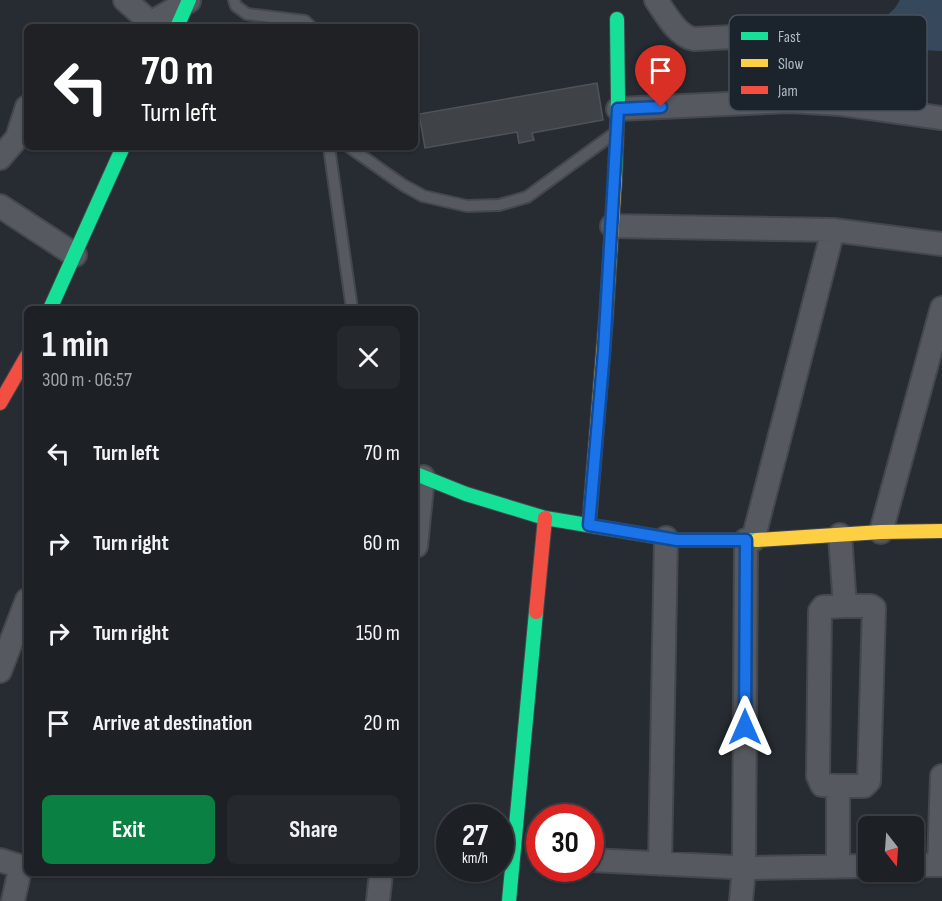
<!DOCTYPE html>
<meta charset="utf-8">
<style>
body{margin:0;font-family:"Sofia Sans Condensed",sans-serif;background:#25292e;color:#f1f3f6;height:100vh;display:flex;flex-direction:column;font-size:22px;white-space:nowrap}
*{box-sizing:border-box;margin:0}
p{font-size:20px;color:#a0a3a7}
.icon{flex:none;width:33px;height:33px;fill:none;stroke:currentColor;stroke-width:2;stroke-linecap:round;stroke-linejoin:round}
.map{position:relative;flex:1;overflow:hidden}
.sheet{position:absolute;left:24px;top:306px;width:394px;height:570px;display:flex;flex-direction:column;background:#1d2126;border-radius:9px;box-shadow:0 2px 4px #0004,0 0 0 2px #3b3e43}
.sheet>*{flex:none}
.guide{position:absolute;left:24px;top:24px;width:394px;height:126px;border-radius:9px;box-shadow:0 2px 4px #0004,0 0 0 2px #3b3e43;background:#202124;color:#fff;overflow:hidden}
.needle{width:39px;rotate:163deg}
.fabs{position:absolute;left:858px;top:816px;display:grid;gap:12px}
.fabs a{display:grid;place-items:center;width:66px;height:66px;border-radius:9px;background:#1d2126;box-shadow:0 2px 4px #0004,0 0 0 2px #3b3e43;font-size:30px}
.speed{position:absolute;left:436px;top:804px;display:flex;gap:12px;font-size:30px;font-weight:700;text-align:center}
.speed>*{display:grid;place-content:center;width:78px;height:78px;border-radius:50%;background:#1d2126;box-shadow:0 2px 4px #0004,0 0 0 2px #3b3e43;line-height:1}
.speed small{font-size:15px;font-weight:400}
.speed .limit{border:9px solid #d22;background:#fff;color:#111}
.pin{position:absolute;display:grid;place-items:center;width:51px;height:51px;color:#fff;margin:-62px -26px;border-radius:50% 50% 50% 0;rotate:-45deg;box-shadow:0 0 6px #0007}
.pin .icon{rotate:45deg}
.me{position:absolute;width:66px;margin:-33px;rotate:0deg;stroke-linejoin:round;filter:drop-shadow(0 0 4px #0008)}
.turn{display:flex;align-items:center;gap:21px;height:126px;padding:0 18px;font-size:27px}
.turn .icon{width:78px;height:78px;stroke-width:2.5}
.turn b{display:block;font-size:42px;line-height:51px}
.round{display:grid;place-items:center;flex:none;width:63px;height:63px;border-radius:9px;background:#25292e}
.summary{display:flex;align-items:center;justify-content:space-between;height:102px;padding:0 18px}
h1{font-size:36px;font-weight:700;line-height:45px}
.button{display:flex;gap:12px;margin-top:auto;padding:12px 18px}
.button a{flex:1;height:69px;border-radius:9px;background:#0b8043;color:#fff;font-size:24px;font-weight:700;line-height:69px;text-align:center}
.button a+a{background:#25292e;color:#f1f3f6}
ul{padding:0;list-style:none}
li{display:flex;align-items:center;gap:18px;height:90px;padding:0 18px}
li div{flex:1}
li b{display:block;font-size:22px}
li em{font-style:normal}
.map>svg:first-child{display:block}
.water{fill:#36485b}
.building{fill:#3f4348;stroke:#4f545a;stroke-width:1.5}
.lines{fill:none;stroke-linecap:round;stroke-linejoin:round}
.lane-casing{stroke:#44484d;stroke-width:14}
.street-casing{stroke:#44484d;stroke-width:26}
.fast-casing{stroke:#44484d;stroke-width:16}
.slow-casing{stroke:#44484d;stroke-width:16}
.jam-casing{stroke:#44484d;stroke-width:16}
.lane{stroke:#565a60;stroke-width:10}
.street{stroke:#565a60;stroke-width:22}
.fast{stroke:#16e098;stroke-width:14}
.slow{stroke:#ffcf43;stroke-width:14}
.jam{stroke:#f24e42;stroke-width:14}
.route-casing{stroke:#114b97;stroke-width:15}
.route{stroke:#1a73e8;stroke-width:10}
.key{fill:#1b232c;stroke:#48505a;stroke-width:1.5}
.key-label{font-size:16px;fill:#b0b9c4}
</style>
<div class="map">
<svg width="942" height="901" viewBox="0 0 942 901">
<rect width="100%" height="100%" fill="#272c32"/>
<path class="water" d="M900,0H942V51L920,50L887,42L874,28L895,8Z"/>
<path class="building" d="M597,83L603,120L532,133L534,140L519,143L517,132L425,148L419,114Z"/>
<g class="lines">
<defs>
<path id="lane" d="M234,0L236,6L247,14L305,21L311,27
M329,147L352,309
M349,147L403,185L423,196L467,206L499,205L527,197L612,135"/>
<path id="street" d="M125,0L150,22
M656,0C666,14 677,36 694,39L775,35
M143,27L189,1
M618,109L790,101L841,104L942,118
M0,158L17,138L27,107
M0,206L75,255
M612,226L833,230L942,244
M881,532L942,308
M753,540L833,230
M416,546L423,477
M0,671L27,600
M838,786H864L869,781L874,608L871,606H845
M0,860L19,866L20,869L13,901
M591,860L751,868L868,866
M660,864L666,538
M914,865H942
M939,865L942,776
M838,866V786L822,785L818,776L820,611L823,607L845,606L840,535
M378,901L381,873
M741,901L744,867L746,540"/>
<path id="fast" d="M177,27L189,0
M615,177L618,99L617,19
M50,309L123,147
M416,474L466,494L545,518L677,540H757
M509,901L536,612"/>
<path id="slow" d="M589,525L606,318L615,177
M757,540L881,532L942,531"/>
<path id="jam" d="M0,403L27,356
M536,612L545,518"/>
</defs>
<use href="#lane" class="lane-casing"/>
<use href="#street" class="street-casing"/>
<use href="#fast" class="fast-casing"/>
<use href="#slow" class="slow-casing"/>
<use href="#jam" class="jam-casing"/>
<use href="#lane" class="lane"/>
<use href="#street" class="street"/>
<use href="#fast" class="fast"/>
<use href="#slow" class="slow"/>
<use href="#jam" class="jam"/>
</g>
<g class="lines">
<defs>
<path id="route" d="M661,107L618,109L604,351L589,525L677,540H746L745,727"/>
</defs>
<use href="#route" class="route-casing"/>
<use href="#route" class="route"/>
</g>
<rect x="729" y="15" width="198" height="96" rx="9" class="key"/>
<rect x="741" y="32" width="27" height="8" fill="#16e098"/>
<rect x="741" y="59" width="27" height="8" fill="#ffcf43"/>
<rect x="741" y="86" width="27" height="8" fill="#f24e42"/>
<g class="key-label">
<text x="778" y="42">Fast</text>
<text x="778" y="69">Slow</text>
<text x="778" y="96">Jam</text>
</g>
</svg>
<div class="fabs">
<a><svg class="needle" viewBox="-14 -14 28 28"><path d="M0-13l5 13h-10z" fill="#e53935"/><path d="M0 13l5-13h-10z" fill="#a0a3a7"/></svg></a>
</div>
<div class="speed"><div>27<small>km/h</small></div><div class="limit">30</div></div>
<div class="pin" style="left:661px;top:107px;background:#d93025"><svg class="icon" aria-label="arrive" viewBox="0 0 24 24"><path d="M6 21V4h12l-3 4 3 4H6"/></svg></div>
<svg class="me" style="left:745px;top:727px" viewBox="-20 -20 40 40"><path d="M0-17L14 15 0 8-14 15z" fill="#1a73e8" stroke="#fff" stroke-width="4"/></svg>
<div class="guide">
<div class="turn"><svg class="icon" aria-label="left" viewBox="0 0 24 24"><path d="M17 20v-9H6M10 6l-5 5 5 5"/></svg><div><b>70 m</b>Turn left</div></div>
</div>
<section class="sheet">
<div class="summary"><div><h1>1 min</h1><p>300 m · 06:57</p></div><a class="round"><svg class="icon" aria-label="close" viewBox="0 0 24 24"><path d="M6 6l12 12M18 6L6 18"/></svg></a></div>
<ul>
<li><svg class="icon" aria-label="left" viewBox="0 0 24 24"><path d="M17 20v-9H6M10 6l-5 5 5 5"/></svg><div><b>Turn left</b></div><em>70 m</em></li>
<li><svg class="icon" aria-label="right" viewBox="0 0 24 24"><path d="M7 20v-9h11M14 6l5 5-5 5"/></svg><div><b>Turn right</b></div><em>60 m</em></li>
<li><svg class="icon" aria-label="right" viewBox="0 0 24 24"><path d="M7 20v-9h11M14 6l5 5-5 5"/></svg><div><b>Turn right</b></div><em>150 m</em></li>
<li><svg class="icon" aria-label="arrive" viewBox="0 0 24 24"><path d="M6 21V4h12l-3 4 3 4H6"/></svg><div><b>Arrive at destination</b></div><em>20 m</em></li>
</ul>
<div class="button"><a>Exit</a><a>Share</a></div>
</section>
</div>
